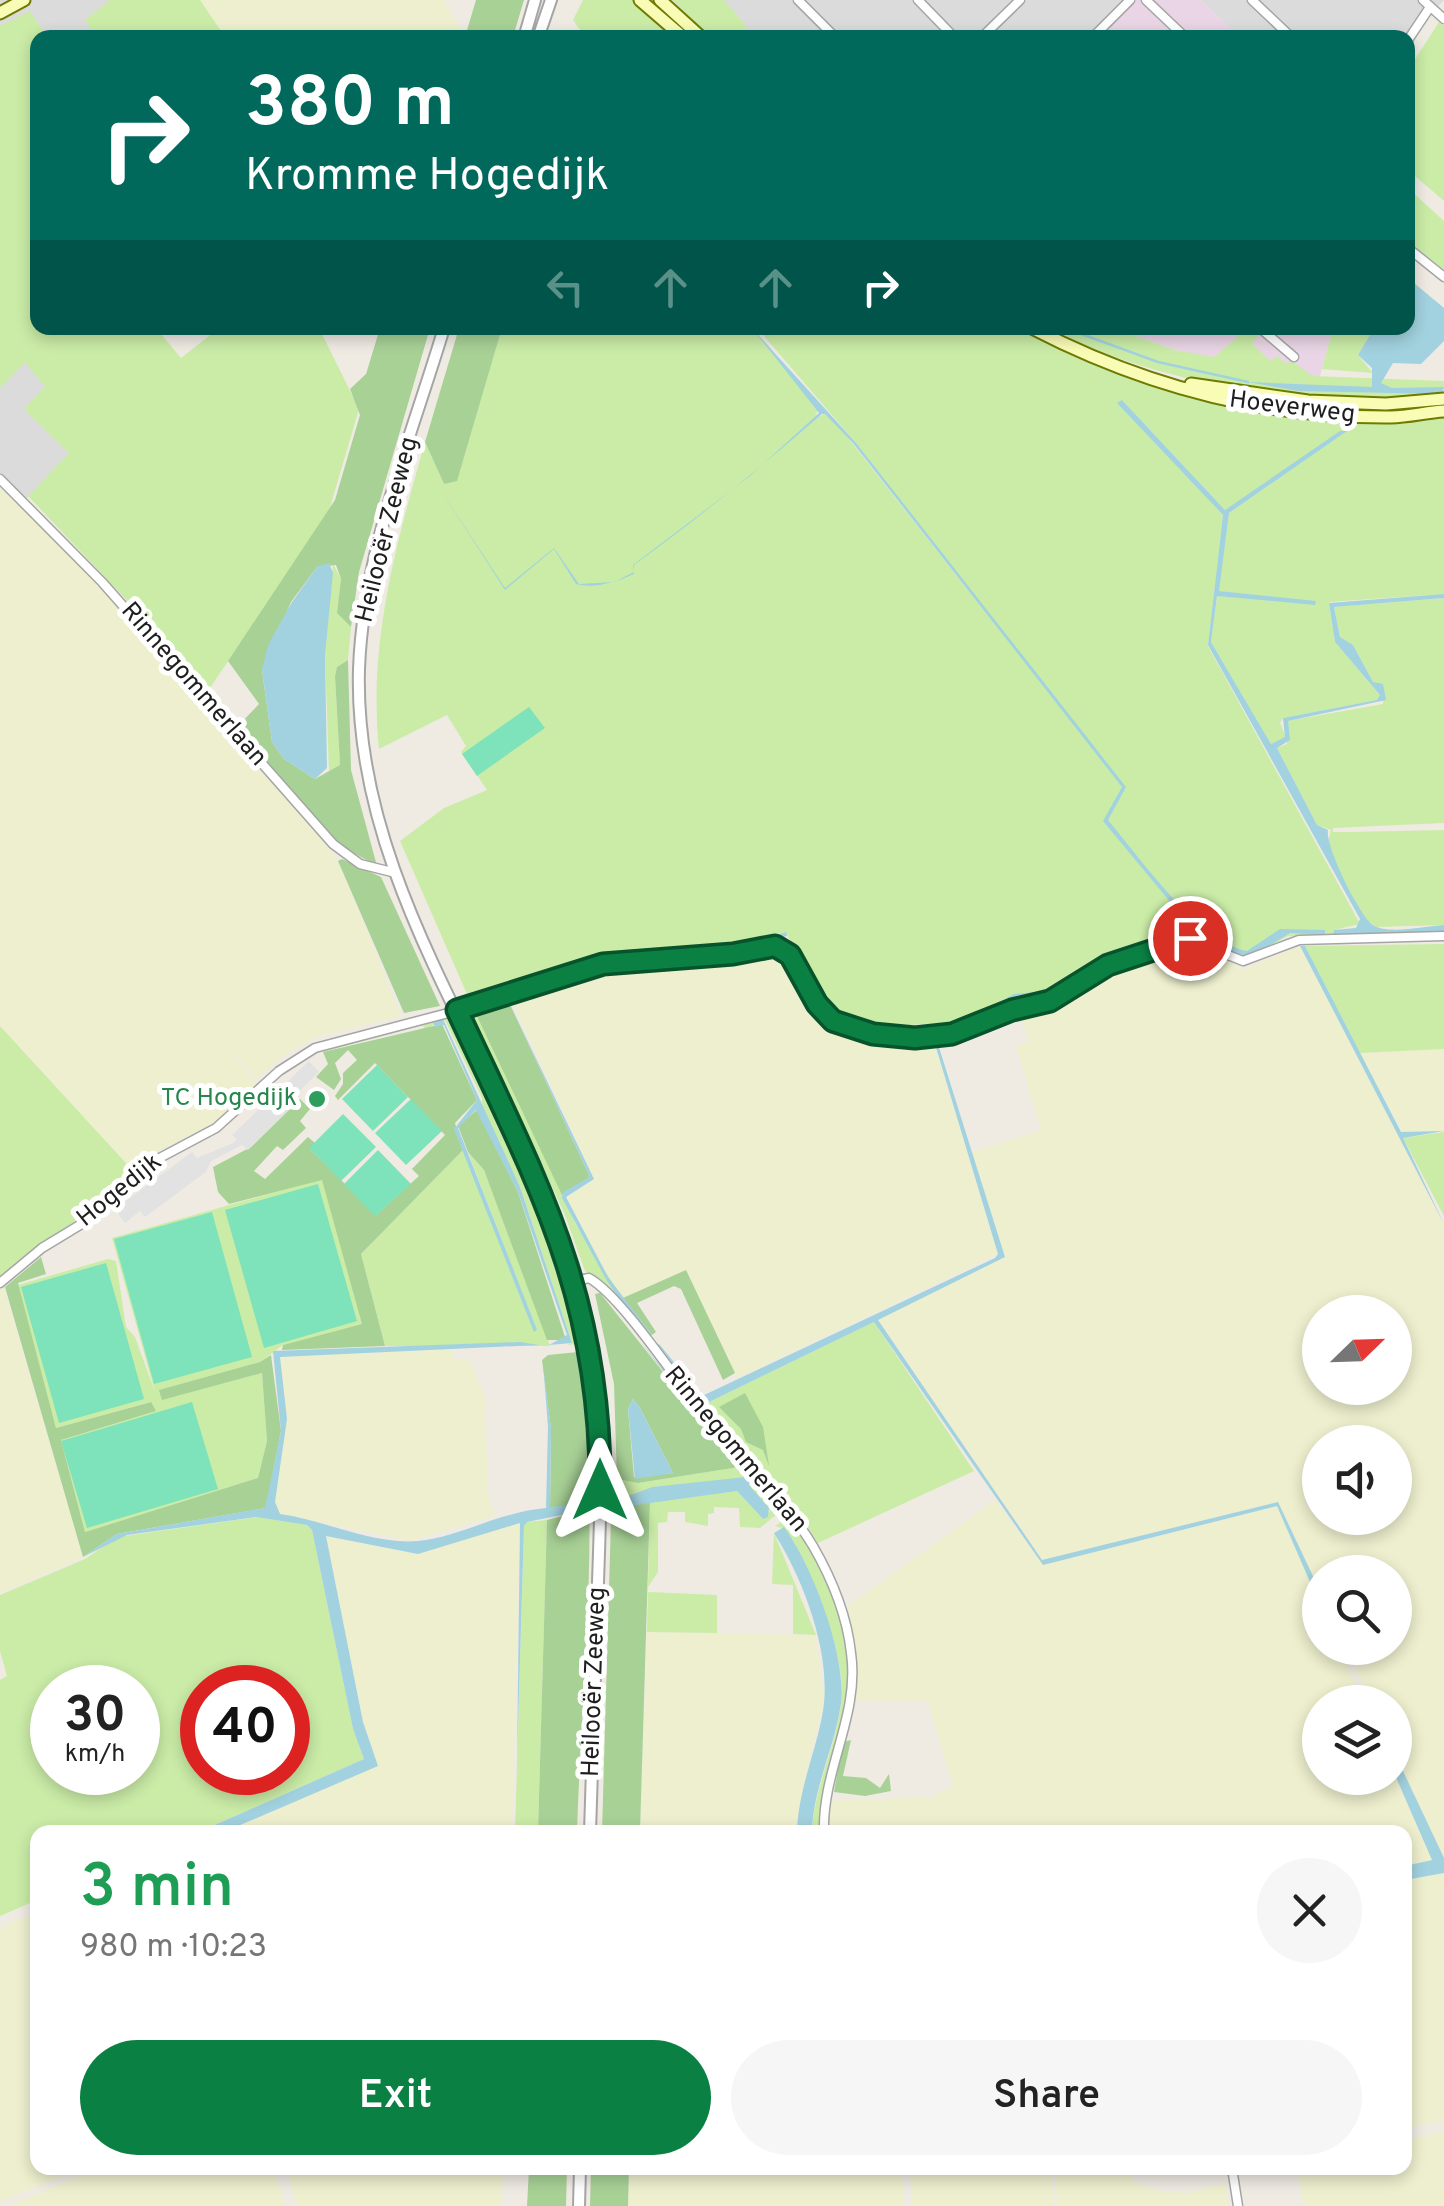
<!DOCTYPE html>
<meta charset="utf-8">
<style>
body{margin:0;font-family:Overpass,sans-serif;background:#f6f6f6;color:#222;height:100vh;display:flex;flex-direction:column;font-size:38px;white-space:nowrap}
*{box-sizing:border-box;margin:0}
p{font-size:32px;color:#767676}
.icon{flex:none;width:55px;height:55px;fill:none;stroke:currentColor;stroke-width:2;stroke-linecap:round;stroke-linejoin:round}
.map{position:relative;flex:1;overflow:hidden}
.drawer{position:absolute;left:30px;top:1825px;width:1382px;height:350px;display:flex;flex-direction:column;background:#fff;border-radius:20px;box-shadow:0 5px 15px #0003}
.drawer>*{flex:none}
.banner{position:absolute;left:30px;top:30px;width:1385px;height:305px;border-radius:20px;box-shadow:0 5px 15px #0003;background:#00695c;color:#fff;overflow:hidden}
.needle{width:65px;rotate:67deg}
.tools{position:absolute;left:1302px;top:1295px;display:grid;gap:20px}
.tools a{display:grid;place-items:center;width:110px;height:110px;border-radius:50%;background:#fff;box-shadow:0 5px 15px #0003;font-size:50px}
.speed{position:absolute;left:30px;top:1665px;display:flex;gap:20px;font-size:50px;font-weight:700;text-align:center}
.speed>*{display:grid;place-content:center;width:130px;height:130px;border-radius:50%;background:#fff;box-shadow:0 5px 15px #0003;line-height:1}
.speed small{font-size:25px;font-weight:400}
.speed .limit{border:15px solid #d22;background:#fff;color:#111}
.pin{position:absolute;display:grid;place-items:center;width:85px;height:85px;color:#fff;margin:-42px;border:5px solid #fff;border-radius:50%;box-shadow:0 2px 10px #0007}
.me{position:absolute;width:110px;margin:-55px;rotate:0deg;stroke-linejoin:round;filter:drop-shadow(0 0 8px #0008)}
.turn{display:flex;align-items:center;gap:35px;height:210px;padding:0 50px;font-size:45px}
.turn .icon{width:130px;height:130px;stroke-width:2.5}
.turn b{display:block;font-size:70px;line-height:85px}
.lanes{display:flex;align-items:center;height:95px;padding:0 50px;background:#0003;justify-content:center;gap:50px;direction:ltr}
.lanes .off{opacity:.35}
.round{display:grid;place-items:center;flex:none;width:105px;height:105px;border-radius:52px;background:#f6f6f6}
.head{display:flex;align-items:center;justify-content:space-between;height:170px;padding:0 50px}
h1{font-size:60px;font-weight:600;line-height:75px;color:#1e9e55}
.primary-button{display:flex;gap:20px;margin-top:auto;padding:20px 50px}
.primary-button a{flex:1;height:115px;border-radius:60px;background:#0b8043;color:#fff;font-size:40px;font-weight:600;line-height:115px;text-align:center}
.primary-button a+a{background:#f6f6f6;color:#222}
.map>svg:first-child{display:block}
.residential{fill:#dcdbdb}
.industrial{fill:#e9d5e5}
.farmland{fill:#edefce;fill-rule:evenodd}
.grass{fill:#caeca7;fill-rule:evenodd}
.forest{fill:#a8d196;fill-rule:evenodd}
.pitch{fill:#7ee2ba}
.parking{fill:#e2e2e2}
.water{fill:#a2d2df}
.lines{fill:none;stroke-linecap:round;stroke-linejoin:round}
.stream{stroke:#a2d2df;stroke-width:2.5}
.minor-casing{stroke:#a5a5a5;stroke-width:11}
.tertiary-casing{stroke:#a5a5a5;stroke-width:14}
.secondary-casing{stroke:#6e7a00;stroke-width:15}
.minor{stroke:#fff;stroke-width:8}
.tertiary{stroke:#fff;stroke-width:10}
.secondary{stroke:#f9fcb5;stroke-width:11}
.route-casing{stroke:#07532c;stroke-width:25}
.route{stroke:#0b8043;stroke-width:18}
.leisure-dot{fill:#2e9e5b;stroke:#fff;stroke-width:4}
.labels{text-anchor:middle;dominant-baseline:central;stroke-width:10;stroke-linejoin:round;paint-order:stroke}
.street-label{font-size:25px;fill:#1e1e1e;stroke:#fff}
.leisure-label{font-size:25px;fill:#27864d;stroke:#fff;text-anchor:end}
</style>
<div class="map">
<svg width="1444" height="2206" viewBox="0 0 1444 2206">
<rect width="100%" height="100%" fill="#efebe3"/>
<path class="residential" d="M0,0H119L106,37L38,38L0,164Z
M692,0H1124L1085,38L727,37Z
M1200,0H1444L1408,39L1240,37Z
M0,321L50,384L73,451L26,499L0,473Z"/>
<path class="industrial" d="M1124,0H1200L1240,37L1086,38Z
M1112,328H1333L1319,380L1175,350Z"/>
<path class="farmland" d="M200,0H444L465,37H225Z
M0,486L100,588L326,845L338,861L401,1016L317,1037L288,1052L257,1079L211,1030L257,1083L213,1125L158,1151L135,1173L0,1026Z
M1183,945L1245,969L1300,946L1444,1224V1858L1395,1754V1702H1371L1346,1648H1395V1572H1320V1591L1277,1502L1042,1560L878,1319L1005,1257L972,1152L1041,1130L1016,1046L1029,1041L1019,1014L1060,1005L1101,975ZM1320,1312H1395V1388H1320ZM1320,1442H1395V1518H1320Z
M767,952L783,957L809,1005L832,1027L873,1040L934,1043L998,1254L737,1378L686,1271L623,1298L608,1277L566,1197L594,1179L511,999L611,968L733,961Z
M1444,1049V1131L1403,1133L1360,1053Z
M3,1285L83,1557L0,1593V1288Z
M453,1349V1359H469L485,1397L488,1495L495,1516L410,1541L277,1513L275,1502L287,1419L280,1357Z
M995,1500L1043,1565L1277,1506L1320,1605V1648H1339L1363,1702H1320V1778L1395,1775L1432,1861L1405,1866V1832H829L828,1801L930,1797L953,1787L928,1702L856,1700L857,1654L846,1607Z
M520,1523L512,1832H224L378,1766L363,1722L326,1536L418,1554Z
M647,1632L816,1635L824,1700L802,1792L797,1832H640Z
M1444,1873V2121L1405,2128V1880Z
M37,1912L38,2168H82L0,2202V1928Z
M1444,2132V2206H1304L1297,2168H1405V2139Z
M99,2168H274L285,2206H9Z
M286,2168H503L501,2206H297Z
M629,2168H902L904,2206H628Z
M910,2168H1051L1054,2206H912Z
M1054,2168H1126L1135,2183L1160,2191L1189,2193L1226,2183L1228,2206H1057Z"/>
<path class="grass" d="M110,0H200L225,37H77L91,29L85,20Z
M583,0H636L681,37H585L573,20Z
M672,0H724L744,23L749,37H710Z
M30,11L47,37L38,38V328H156L181,358L219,328H319L359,409L329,511L210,688L28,496L69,453L24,409L45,387L25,362L0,388V26Z
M1439,22L1444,26V201L1408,170V70Z
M1408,188L1444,221V270L1408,241Z
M502,328H752L818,409L815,418L825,414L838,425L982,608L856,443L757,328H1019L1130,377L1243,407L1444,414V594L1329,602L1335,642L1380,695L1378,700L1283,718L1280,723L1286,737L1271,744L1211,642L1217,596L1316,602L1218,591L1229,513L1345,432L1225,510L1123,401L1118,403L1223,515L1208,646L1360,924L1334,930L1333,934L1288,936L1263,950L1238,955L1192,927L1087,968L1054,994L1000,1006L946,1028L945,1023L893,1026L836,1014L785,932L743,944L592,959L470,1001L400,841L444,808L487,790L461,752L466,746L447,715L379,749C368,642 396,545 425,442L444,484L463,460Z
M1042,328H1112L1175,350L1214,357L1248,328L1258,336L1252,344L1271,361L1277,356L1287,364L1291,360L1312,376L1444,381V396C1299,406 1174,388 1042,328Z
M1333,328H1374L1358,355L1373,373L1322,369Z
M333,564L341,579L337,613L351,627L348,660L337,667L335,676L340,765L329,772L325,656Z
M1444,598V823L1333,828V832H1349L1444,830V925L1377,927L1364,919L1327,847L1331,830L1317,825L1277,748L1287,744V721L1383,704V685L1373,682L1353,645L1340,637L1334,607Z
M1444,944V1049L1360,1053L1305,946Z
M510,997L512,1000L479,1010L576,1225L648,1339L605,1284L585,1271L565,1215L471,1011Z
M448,1016L551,1244L578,1344L566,1345L572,1343L520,1187L482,1111V1098L445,1020L425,1029L423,1025L323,1052L328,1046Z
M0,1026L135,1173C94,1213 44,1239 0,1276Z
M1444,1132V1216L1403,1138Z
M463,1150L537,1333L468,1152L484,1170L550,1346H385L361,1254Z
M322,1179L363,1324L283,1345L260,1362L160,1390L163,1399L262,1373L267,1441L258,1478L85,1532L61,1440L155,1411L150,1402L56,1428L18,1285L108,1259L116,1261L126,1327L135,1337L155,1392L112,1238Z
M874,1322L974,1471L818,1543L794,1506L707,1403Z
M739,1467L745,1475L743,1480L652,1487L617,1501V1479L638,1483Z
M753,1476L774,1499L777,1514L760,1528L740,1527L739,1508L714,1507V1513L708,1514V1526L685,1522V1512H668L667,1522L658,1523V1572L648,1587L650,1501L737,1491L763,1519L770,1511L749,1485Z
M257,1517L307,1525L312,1530L353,1729L364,1759L199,1832H38L37,1900L0,1916V1680L7,1676L0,1651V1595L85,1559L118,1537ZM52,1688H138V1772H52ZM202,1688H288V1772H202Z
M547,1520L538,1832H515L524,1526L526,1522Z
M783,1521H792C835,1581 861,1652 842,1726C833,1763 821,1793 822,1832H812C814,1787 836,1747 841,1703C846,1657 823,1609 805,1568C799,1552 792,1529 775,1526Z
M774,1533L816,1635L793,1634V1585L772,1584Z
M648,1592L717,1595V1633L647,1632Z"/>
<path class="forest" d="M476,0H524L513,37H465Z
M380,328H430L359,572L351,627L337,613L341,579L336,565L317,567L291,602L262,670L272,742L284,759L315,779L340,765L335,676L337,667L348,660L351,770L377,866L338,844L236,728L259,704L228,661L335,500L360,415L350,389L366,374Z
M459,328H502L457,481L444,484L425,442Z
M342,859L381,877L440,1006L404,1013L338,861Z
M508,1000L590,1177L562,1195L476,1014Z
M442,1024L477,1100L455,1123L463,1150L361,1254L385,1346L282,1350L283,1345L362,1324L322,1180L229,1204L218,1192L213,1167L251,1147L300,1099L310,1109L300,1121L306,1128L283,1150L277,1146L254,1171L265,1179L308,1137L315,1143L310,1149L376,1215L419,1176L412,1169L445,1135L375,1063L338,1100L335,1096L343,1084V1073L357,1060L348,1050L335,1063L341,1079L334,1090L316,1077L328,1064L323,1052Z
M477,1110L518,1192L566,1340H547L484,1170L468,1152L458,1126Z
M41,1257L46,1274L18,1283L56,1428L151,1402L156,1411L61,1440L85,1532L258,1478L267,1441L262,1373L162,1400L159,1390L260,1362L271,1355L281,1431L266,1508L117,1534L83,1557L5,1287Z
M686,1270L735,1373L723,1380L681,1289L674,1286L637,1303L656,1332L652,1335L623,1298Z
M600,1293L739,1467L638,1483L617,1479L614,1384L595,1294ZM633,1399L640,1408L673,1473L634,1477L628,1409Z
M578,1352C602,1509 582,1674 577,1832H538L547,1520L586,1510V1506L550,1508L551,1429L542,1360L548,1355Z
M745,1393L763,1427L769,1466L763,1450L746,1442L741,1429L719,1407Z
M650,1501L640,1832H602L611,1519L617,1509Z
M851,1740L843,1776L866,1778L880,1788L889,1774L891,1791L865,1796L834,1792L843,1742Z
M529,2168H567L566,2206H527Z
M591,2168H629L628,2206H590Z"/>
<path class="pitch" d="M529,707L545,728L477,776L462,754Z
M377,1065L408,1097L373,1131L342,1099Z
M411,1099L442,1131L406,1165L375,1133Z
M343,1114L376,1147L341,1181L309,1148Z
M378,1150L411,1184L375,1216L344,1184Z
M318,1184L357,1321L264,1348L225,1210Z
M212,1212L252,1357L154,1384L114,1239Z
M106,1263L144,1399L59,1423L21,1287Z
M192,1402L218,1489L87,1528L61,1441Z"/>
<path class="parking" d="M309,1061L319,1072L290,1100L294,1105L248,1150L242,1145L211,1161L206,1172L145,1217L140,1211L125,1223L115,1209L192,1152L197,1158L233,1143L237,1139L232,1135Z"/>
<path class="water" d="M1408,278L1444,308V341L1421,364L1393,363L1381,383L1392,388L1444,387L1441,394L1298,391L1248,382L1372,387V368L1358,355L1374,328H1408Z
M752,328L856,443L1126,787L1108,820C1140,858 1199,942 1247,951L1280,929L1325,930V935L1290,933L1254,955L1240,957L1194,928L1104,962L1057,994L1014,1002L956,1026L1014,994L1049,991L1096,960L1177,930L1186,921L1103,821L1122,787L853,443L825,414H822C761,467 700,517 634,565V574C616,582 595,589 576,584L554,549L505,590L438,486L505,588L554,548L579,584L614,582L634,572L633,565L750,476L819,413Z
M1122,400L1225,510L1340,431H1347L1229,513L1219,591L1316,601L1315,605L1217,596L1211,642L1271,744L1285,737L1283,718L1377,700L1380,695L1335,642L1329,603L1444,594V598L1334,607L1340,637L1353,645L1373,682L1383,684L1386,700L1288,721L1290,740L1277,748L1317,825L1328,830C1325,847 1361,918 1373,925C1388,935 1426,926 1444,925V932L1333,934L1334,930L1356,928L1360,919L1208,645L1223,515L1117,403Z
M329,563L333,573L325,656L327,768L315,779L284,759L272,742L262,670L268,645L292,602L317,567Z
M786,932L787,936L731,950L594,960L471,1003L500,988L611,953L743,944Z
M1300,946H1305L1401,1132L1444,1131L1403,1138L1444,1224Z
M508,1000L594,1179L566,1197L608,1277L652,1335L648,1339L607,1281L562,1198L563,1192L590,1177Z
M443,1019L520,1187L572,1343L549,1345L567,1335L518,1192L476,1110L458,1128L537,1330L534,1332L454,1129L477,1100L444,1025L435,1027L433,1022Z
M926,1041H937L1005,1257L878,1320L1042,1560L1278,1502L1320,1591V1605L1277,1506L1043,1565L874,1322L707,1403L794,1506L809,1532L655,1347L659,1344L702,1396L995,1258L998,1254L935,1044Z
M639,1340L750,1475L749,1485L769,1508L768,1517L763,1519L737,1491L614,1508L615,1501L652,1487L746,1477Z
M520,1342L539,1345L280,1357L287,1419L275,1502L280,1514C324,1520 373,1545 418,1541C460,1537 499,1512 546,1508L548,1427L543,1363L551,1429L550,1507L582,1504L586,1510L527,1522L524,1526L517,1759L520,1523L418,1554L326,1536L363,1722L378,1766L224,1832H199L364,1759L353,1729L312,1530L307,1525L256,1517L127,1535L83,1557L117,1534L265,1508L281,1431L273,1351Z
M633,1399L640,1408L673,1473L635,1479L628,1409Z
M784,1527C812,1565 847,1656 841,1703C835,1748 813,1787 812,1832H797C798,1790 816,1752 823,1711C832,1655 804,1580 774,1533Z
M1395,1754L1444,1858V1873L1405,1880V1866L1432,1860L1395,1775Z"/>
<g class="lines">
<path class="stream" d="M1065,328L1158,362L1248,382"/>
<defs>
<path id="minor" d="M798,0L836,38
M918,0L955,38
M1146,0L1186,38
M1252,0L1292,38
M1423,0L1444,19
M981,38L1020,0
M1092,38L1130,0
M1408,40L1430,7
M1408,248L1444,277
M1260,328L1294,357
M0,479L102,582L333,844L360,864L396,873
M575,1281L589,1278C623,1297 682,1389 711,1424C744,1464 786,1501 813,1546C832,1579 847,1616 851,1653C860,1715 822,1770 824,1832
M0,1283L42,1248L98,1214L154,1161L216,1128L279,1071L315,1048L471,1007L603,964L779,947L790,955L817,1004L833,1021L873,1033L915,1037L952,1034L1012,1009L1051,1001L1101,968L1185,938L1243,961L1299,940L1444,936
M1232,2168L1238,2206"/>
<path id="tertiary" d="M524,38L535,0
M538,38L551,0
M444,328C411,438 363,553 359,669C352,903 531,1096 584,1316C606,1403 601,1493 598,1582C595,1665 593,1749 590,1832
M579,2206L580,2168"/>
<path id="secondary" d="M640,0L684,38
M660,0L702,38
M0,13L24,0
M1032,328C1144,386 1264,418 1391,417C1409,417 1426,412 1444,411
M1191,384L1308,401L1386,404L1444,399"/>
</defs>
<use href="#minor" class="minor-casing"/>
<use href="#tertiary" class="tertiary-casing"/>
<use href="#secondary" class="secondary-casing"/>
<use href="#minor" class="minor"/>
<use href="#tertiary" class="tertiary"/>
<use href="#secondary" class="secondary"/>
</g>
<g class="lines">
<defs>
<path id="route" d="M600,1490C602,1296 536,1180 457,1010L603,964L733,954L775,946L790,955L817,1004L833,1021L873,1034L915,1038L952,1034L1012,1010L1050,1001L1108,965L1190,938"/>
</defs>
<use href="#route" class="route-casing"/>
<use href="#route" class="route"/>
</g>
<circle class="leisure-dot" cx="317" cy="1099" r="10"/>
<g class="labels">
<g class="street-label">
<text transform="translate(1292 408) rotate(7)">Hoeverweg</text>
<text transform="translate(388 530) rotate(-76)">Heilooër Zeeweg</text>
<text transform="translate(193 685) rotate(49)">Rinnegommerlaan</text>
<text transform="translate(120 1191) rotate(-39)">Hogedijk</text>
<text transform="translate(735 1450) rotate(50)">Rinnegommerlaan</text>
<text transform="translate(595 1682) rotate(-88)">Heilooër Zeeweg</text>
</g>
<g class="leisure-label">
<text x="297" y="1099">TC Hogedijk</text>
</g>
</g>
</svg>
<div class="tools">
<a><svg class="needle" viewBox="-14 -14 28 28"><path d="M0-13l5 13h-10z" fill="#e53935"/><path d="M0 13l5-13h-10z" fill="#767676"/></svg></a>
<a><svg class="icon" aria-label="sound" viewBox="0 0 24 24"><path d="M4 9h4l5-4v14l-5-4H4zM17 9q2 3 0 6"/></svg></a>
<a><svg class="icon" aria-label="search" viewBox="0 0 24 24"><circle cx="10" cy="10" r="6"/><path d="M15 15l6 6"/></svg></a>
<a><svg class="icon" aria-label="layers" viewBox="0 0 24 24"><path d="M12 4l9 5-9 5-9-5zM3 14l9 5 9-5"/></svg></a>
</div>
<div class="speed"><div>30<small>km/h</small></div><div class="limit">40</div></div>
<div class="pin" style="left:1190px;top:938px;background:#d93025"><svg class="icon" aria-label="arrive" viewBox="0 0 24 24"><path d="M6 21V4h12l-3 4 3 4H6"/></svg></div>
<svg class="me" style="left:600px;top:1490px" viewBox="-20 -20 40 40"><path d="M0-17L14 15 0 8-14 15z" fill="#0b8043" stroke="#fff" stroke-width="4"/></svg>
<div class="banner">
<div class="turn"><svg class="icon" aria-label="right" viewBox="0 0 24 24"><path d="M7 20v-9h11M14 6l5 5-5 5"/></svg><div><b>380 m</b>Kromme Hogedijk</div></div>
<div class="lanes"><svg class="icon off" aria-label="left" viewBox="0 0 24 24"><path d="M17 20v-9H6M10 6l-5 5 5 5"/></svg><svg class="icon off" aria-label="ahead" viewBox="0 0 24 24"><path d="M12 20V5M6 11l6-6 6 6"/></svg><svg class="icon off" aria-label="ahead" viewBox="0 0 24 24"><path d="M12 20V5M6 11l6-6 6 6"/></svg><svg class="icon" aria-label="right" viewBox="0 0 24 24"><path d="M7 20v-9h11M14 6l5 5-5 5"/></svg></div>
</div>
<section class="drawer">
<div class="head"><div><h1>3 min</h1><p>980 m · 10:23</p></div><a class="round"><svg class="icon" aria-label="close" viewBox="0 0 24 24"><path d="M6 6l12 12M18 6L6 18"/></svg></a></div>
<div class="primary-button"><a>Exit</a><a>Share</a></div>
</section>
</div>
